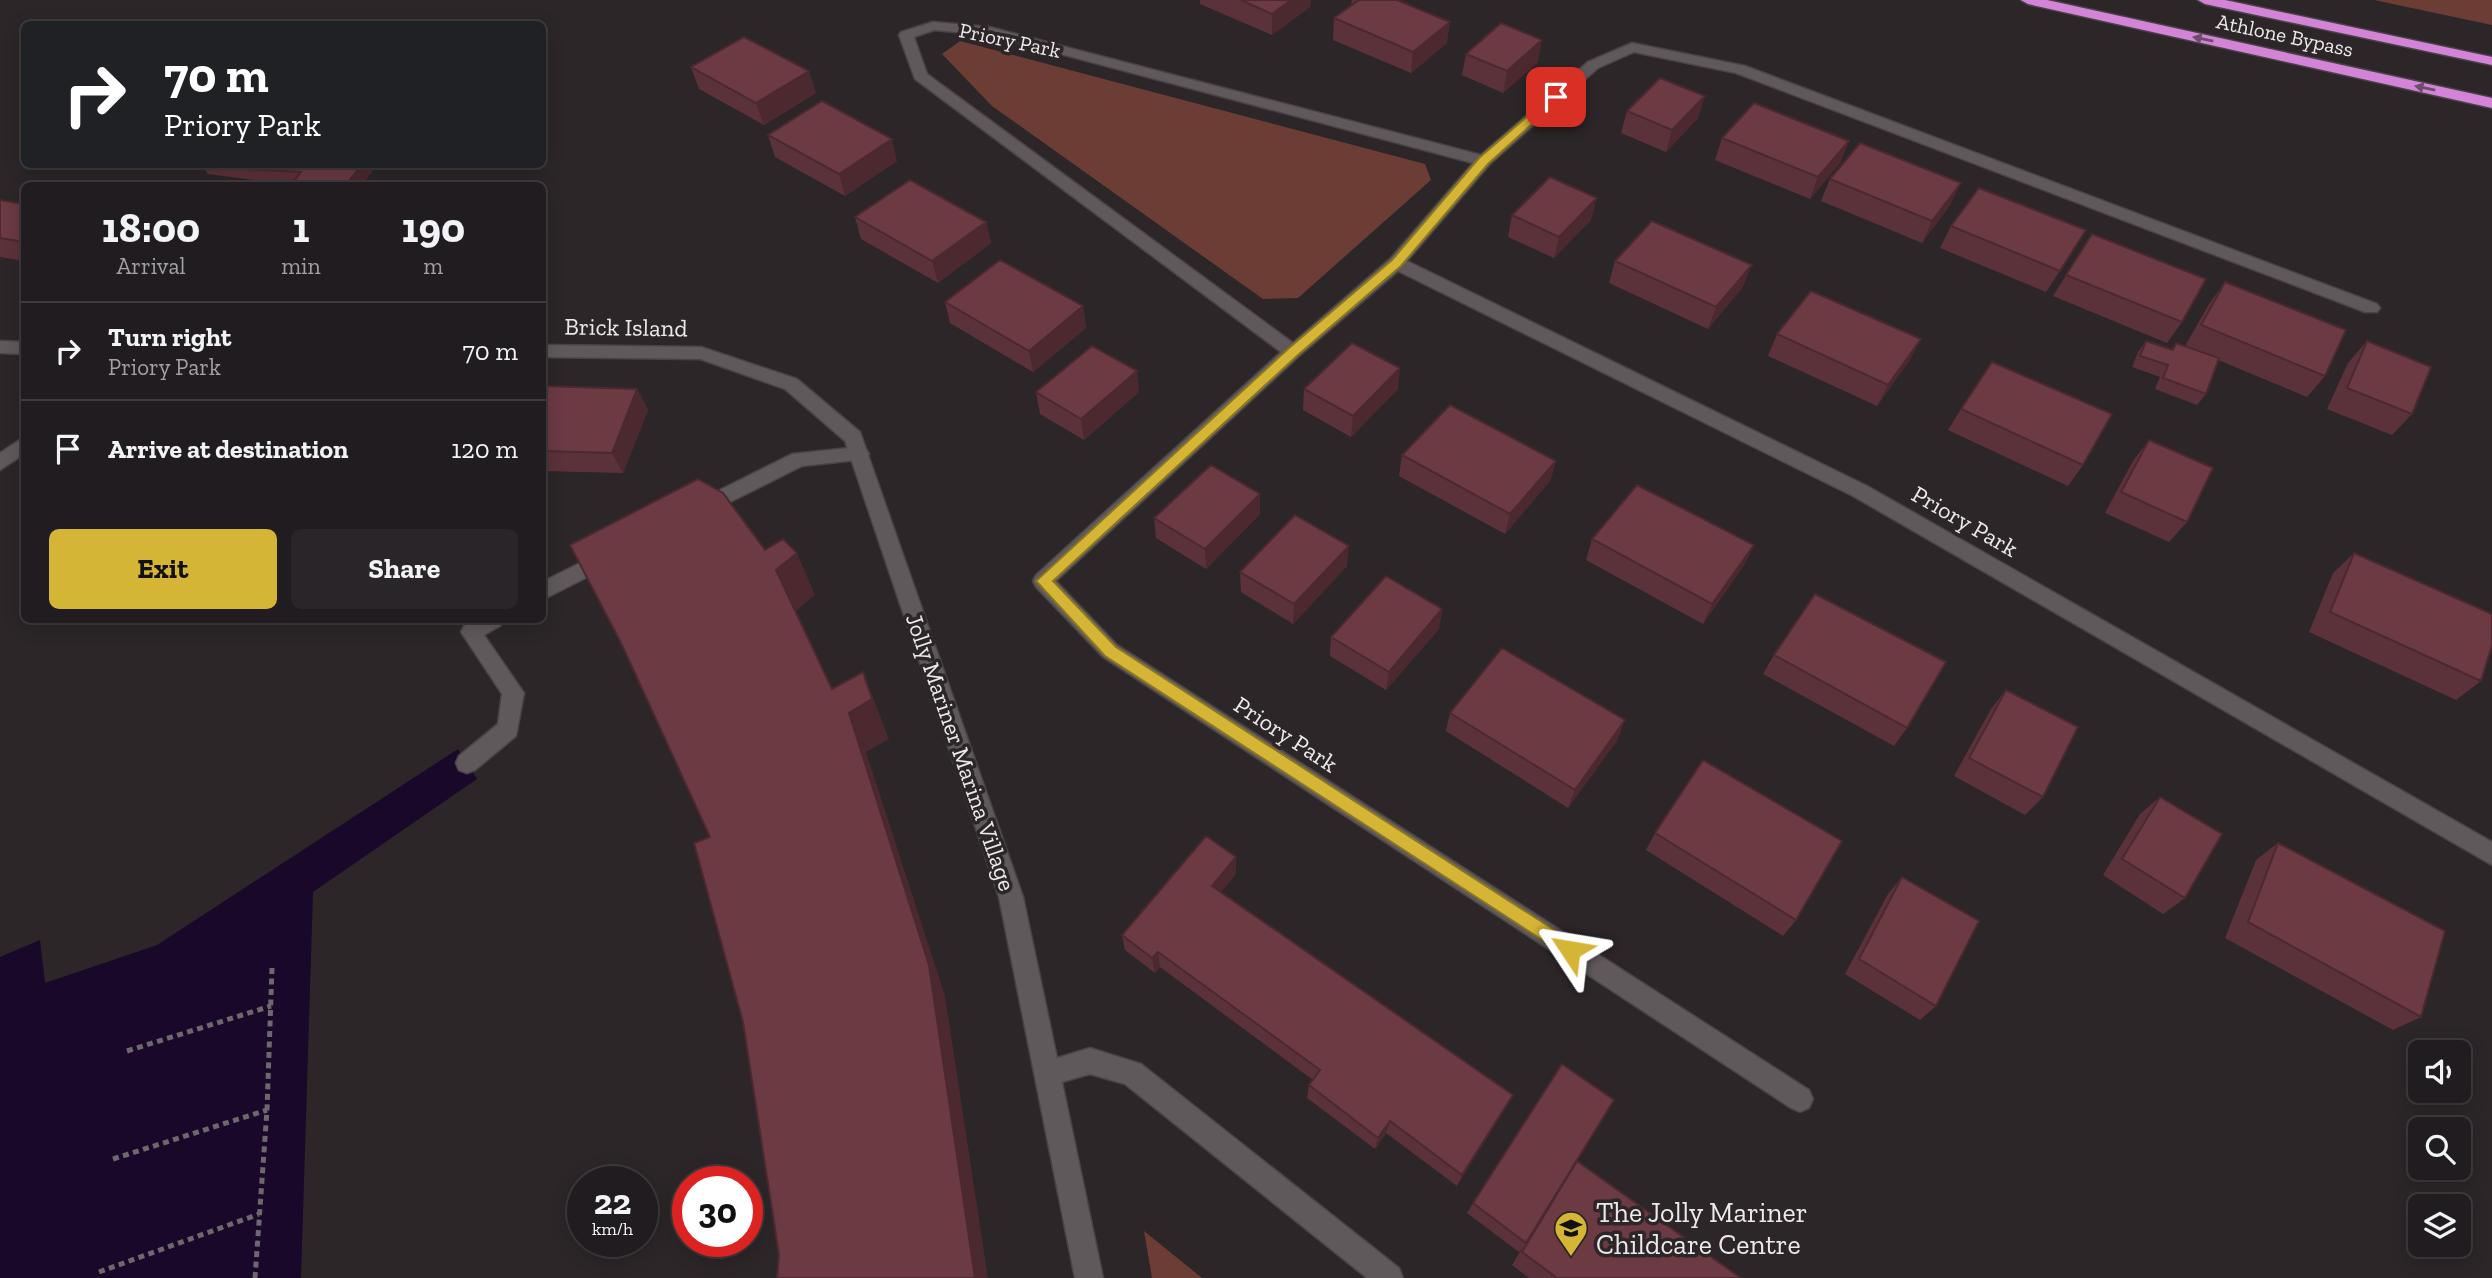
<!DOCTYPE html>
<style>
body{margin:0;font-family:"Zilla Slab",serif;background:#292528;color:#f1f3f6;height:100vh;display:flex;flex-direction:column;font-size:26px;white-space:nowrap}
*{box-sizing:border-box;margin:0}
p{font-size:23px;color:#a2a1a4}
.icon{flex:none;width:38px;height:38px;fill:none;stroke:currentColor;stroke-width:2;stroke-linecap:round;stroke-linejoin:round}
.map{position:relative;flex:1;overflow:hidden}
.side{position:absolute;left:21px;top:182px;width:525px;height:441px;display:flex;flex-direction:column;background:#211c1f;border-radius:10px;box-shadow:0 4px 18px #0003,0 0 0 2px #3e3a3d}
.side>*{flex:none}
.guide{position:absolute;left:21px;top:21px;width:525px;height:147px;border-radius:10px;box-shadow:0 4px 18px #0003,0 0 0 2px #3e3a3d;background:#202124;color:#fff;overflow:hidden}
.buttons{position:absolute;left:2408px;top:1040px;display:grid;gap:14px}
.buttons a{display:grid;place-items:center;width:63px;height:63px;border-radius:10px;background:#211c1f;box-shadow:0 4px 18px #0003,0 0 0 2px #3e3a3d;font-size:35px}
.speed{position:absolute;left:567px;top:1166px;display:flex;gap:14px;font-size:35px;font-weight:700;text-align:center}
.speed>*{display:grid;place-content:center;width:91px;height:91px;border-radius:50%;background:#211c1f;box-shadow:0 4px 18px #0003,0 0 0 2px #3e3a3d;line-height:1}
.speed small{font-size:18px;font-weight:400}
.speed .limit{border:10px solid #d22;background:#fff;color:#111}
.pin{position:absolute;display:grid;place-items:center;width:60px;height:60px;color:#fff;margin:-30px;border-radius:14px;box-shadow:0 4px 10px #0006}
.me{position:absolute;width:77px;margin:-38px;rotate:303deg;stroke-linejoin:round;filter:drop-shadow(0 0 5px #0008)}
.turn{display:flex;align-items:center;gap:24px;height:147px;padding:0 28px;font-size:32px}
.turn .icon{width:91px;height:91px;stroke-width:2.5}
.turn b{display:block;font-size:49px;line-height:60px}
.eta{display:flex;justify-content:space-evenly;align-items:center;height:119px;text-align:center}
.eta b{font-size:42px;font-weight:700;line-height:49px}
.action{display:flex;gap:14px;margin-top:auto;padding:14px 28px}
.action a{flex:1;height:80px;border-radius:10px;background:#d5b535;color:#111;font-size:28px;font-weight:700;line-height:80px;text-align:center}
.action a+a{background:#292528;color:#f1f3f6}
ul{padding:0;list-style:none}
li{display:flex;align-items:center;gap:21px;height:98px;padding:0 28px;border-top:2px solid #3e3a3d}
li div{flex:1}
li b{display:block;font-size:26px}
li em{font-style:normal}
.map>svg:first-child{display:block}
.green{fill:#6c3d35}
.water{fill:#1a082b}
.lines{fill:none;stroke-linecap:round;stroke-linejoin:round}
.lane-casing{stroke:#484346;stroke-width:3}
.street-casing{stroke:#484346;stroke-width:3}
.highway-casing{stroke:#484346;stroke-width:3}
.path{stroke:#6d686b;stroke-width:5;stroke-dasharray:6 4.5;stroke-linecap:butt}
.lane{fill:#60595c;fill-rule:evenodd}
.street{fill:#60595c;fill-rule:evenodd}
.highway{fill:#d484d7;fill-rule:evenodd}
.wall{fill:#5c323a}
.shaded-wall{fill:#4b292f}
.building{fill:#6b3a43;stroke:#4b292f;stroke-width:2}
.oneway{fill:#6f4c6f}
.route{fill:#d5b535;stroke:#8a7622;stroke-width:2}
.labels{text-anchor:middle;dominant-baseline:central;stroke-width:7;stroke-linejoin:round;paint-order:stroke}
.far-street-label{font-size:21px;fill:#ede9eb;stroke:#2c2629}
.street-label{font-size:24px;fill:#ede9eb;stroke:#2c2629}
.near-poi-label{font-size:28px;fill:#ede9eb;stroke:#2c2629;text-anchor:start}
</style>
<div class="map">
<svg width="2492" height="1278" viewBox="0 0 2492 1278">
<rect width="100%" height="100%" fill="#2c2629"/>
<path class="green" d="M2374,0H2492V25Z
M960,41L1425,164L1431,180L1298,298L1263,299L992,106L942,54Z
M1144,1231L1202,1278H1152Z"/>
<path class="water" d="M458,749L477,779L313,892L301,1278H0V957L40,940L45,983L157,945Z"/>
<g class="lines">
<defs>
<path id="lane" d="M24,437V454L0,470V453Z
M859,447L866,449L869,454L866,459L802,466L708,513L701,515L694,513L691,508L694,503L792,454Z
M608,549L615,551L618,557L615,563L542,600V582Z
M476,620H503L500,626L484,635L524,693L516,736L475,770L467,773L459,770L456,763L459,756L498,724L502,694L461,632L464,626Z"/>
<path id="street" d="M933,22L989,27L1481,155L1588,62L1632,43L1745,66L2377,304L2380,308L2377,312H2365L1736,73L1634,52L1598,68L1490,164L1407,261L1867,486L2492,842V865L1853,496L1398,271L1299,356L1056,581L1117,645L1809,1090L1813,1099L1809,1108L1800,1112L1791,1108L1103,657L1036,587L1033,581L1036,575L1281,352L915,79L899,35L901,32ZM934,30L989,35L1473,163L1390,259L1293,343L927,74L914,37Z
M0,341L24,342V354L0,353Z
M542,345L701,347L797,379L860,432L1023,897L1057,1058L1090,1048L1141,1064L1399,1268L1403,1278H1367L1125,1084L1090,1074L1062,1082L1103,1278H1075L999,897L845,441L785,389L700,359L542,357Z"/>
<path id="highway" d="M2021,0H2047L2492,98V108L2028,4Z
M2198,0H2225L2492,57V65L2205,4Z"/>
</defs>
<use href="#lane" class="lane-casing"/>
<use href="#street" class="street-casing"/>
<use href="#highway" class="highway-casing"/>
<path class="path" d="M127,1051L271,1006
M113,1159L267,1110
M99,1272L259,1214
M255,1278L267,1110L272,968"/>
<use href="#lane" class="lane"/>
<use href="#street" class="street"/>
<use href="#highway" class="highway"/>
</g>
<path class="wall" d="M1200,0H1311L1310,7L1272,35L1200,4Z
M1352,0H1398L1447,43L1411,73L1333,40L1334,18L1353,4L1351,3Z
M1466,54L1538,62L1503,93L1462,75Z
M691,67L816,93L764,125L699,89Z
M1627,111L1698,118L1666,152L1621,133Z
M768,135L897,161L845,196L775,157Z
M1722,138L1849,141L1840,163L1810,199L1715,160Z
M201,164H378L361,186H290L292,183L254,180L208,174Z
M1830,179L1950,205L1922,243L1821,201Z
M0,200L24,204V261L0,257Z
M1512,215L1591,220L1554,258L1508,237Z
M855,217L986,222L991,243L938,283L861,239Z
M1951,226L2072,252L2046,292L1940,248Z
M2092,234L2182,322L2167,343L2053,296Z
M1615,261L1743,287L1708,329L1609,283Z
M2225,282L2325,376L2307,397L2218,360L2206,394L2197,405L2155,389L2160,377L2132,367L2138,352L2146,341L2171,349L2176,343L2185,346L2209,304Z
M945,302L1083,306L1086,328L1033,372L950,323Z
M1777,334L1921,339L1909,361L1877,406L1768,356Z
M2367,341L2412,414L2392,435L2327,409L2348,363Z
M542,386L637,389L648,410L623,473L542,471Z
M1304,389H1398L1351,437L1303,410Z
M1036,392H1139L1084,440L1040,414Z
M1961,409L2083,465L2068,486L1948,430Z
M2149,440L2187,522L2169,542L2105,513L2133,461Z
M1402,455L1556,461L1550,481L1505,534L1399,476Z
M1260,494V514L1206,569L1156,538L1154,518Z
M1592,539L1754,545L1744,565L1703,624L1586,560Z
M2354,553L2481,681L2456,700L2309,632L2333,573Z
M1347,566L1293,624L1241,592L1240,572Z
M1442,609L1439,629L1386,690L1330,656L1331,637Z
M1774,655L1907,728L1894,746L1763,674Z
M2006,690L2043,797L2025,815L1954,776L1991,709Z
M1450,713L1618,739L1568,808L1446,731Z
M2160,797L2185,898L2163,914L2103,875L2140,814Z
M1655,833L1796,920L1783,936L1646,850Z
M2278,843L2421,1017L2393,1030L2225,938L2256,860Z
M1236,874L1221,892L1506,1107L1457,1186L1386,1133L1375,1149L1307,1098L1309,1085L1313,1080L1160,967L1155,973L1125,950L1122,935Z
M1902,877L1936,1006L1920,1020L1845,974L1888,894Z
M1573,1166L1741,1278H1529L1512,1265L1523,1247L1519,1252L1467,1213L1473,1203Z"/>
<path class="shaded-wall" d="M1291,0H1311L1310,7L1272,35V14Z
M1450,22L1447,43L1411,73L1413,52Z
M1542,40L1538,62L1503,93L1507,71Z
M809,71L816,93L764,125L756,103Z
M1705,96L1698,118L1666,152L1672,130Z
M892,139L897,161L845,196L839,174Z
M1849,141L1840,163L1810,199L1818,177Z
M362,164H378L361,186H345Z
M1961,183L1950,205L1922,243L1932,221Z
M1597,198L1591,220L1554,258L1559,237Z
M542,222L549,235L542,246Z
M986,222L991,243L938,283L932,261Z
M1752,265L1743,287L1708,329L1716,307Z
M1083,306L1086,328L1033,372L1029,351Z
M1921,339L1909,361L1877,406L1888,385Z
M1400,368L1398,389L1351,437L1353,416Z
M1137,371L1139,392L1084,440L1081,419Z
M637,389L648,410L623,473L612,453Z
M1556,461L1550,481L1505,534L1510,514Z
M1260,494V514L1206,569L1205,549Z
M1754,545L1744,565L1703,624L1712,604Z
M1349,546L1347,566L1293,624L1294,604Z
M797,553L815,595L795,612L776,570Z
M1442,609L1439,629L1386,690L1389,672Z
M863,672L889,739L866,752L945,996L988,1278H975L849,713Z
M1625,720L1618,739L1568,808L1575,790Z
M1236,857V874L1213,902L1212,886Z
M1158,952L1160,967L1155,973L1152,958Z
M1513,1095L1506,1107L1457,1186L1462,1175Z
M1390,1121L1386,1133L1375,1149L1378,1138Z"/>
<path class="building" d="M1241,0H1291L1272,14Z
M1359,0H1397L1450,22L1413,52L1334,18Z
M1501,23L1542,40L1507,71L1466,54Z
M744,37L809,71L756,103L691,67Z
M1660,78L1705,96L1672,130L1627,111Z
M822,101L892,139L839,174L768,135Z
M1754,103L1849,141L1818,177L1722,138Z
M1860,143L1961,183L1932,221L1830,179Z
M250,164H362L345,186H290L301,172L246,169Z
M1550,177L1597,198L1559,237L1512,215Z
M910,180L986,222L932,261L855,217Z
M1979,188L2086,230L2060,271L1951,226Z
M0,200L24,204V242L0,238Z
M1652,221L1752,265L1716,307L1615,261Z
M2092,234L2206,279L2182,322L2066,275Z
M1000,260L1083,306L1029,351L945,302Z
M2225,282L2346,330L2325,376L2201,325Z
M1811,291L1921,339L1888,385L1777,334Z
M2146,341L2173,350L2176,343L2219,358L2206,394L2163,378L2168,365L2140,356Z
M2367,341L2431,367L2412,414L2347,388Z
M1352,343L1400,368L1353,416L1304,389Z
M1092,346L1137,371L1081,419L1036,392Z
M1992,362L2112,414L2083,465L1961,409Z
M542,386L637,389L612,453L542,451Z
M1450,405L1556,461L1510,514L1402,455Z
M2149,440L2213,468L2187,522L2121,492Z
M1211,465L1260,494L1205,549L1154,518Z
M698,479L723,493L765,550L783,539L797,553L776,570L832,689L863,672L872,699L849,713L929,965L975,1278H777L779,1255L743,1022L694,843L710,837L622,645L570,545Z
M1637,485L1754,545L1712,604L1592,539Z
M1295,515L1349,546L1294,604L1240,572Z
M2354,553L2492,614V645L2481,681L2330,612Z
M1386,576L1442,609L1389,672L1331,637Z
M1815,594L1946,662L1907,728L1774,655Z
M1502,648L1625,720L1575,790L1450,713Z
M2006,690L2078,727L2043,797L1969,758Z
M1703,760L1842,841L1796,920L1655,833Z
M2160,797L2222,834L2185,898L2122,859Z
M1206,836L1236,857L1212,886L1513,1095L1462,1175L1390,1121L1378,1138L1309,1085L1320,1070L1158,952L1152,958L1122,935Z
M2278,843L2445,931L2421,1017L2248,922Z
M1902,877L1979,921L1936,1006L1859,959Z
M1562,1064L1614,1100L1526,1243L1473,1203Z
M1577,1161L1741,1278H1557L1522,1252Z"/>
<defs><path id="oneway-solid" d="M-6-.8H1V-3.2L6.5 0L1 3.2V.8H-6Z" transform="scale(1.75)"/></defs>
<g class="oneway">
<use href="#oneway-solid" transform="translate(2203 39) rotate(-168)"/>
<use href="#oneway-solid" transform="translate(2425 88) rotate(-168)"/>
</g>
<path class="route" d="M1552,95L1562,97L1488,164L1401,266L1298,355L1053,581L1116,647L1576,944L1579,950L1576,956L1570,958L1105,656L1036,581L1289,348L1392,260L1479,158Z"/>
<defs>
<symbol id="school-pin" viewBox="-11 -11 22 30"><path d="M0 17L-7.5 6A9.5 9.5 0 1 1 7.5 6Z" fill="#d5b535" stroke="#2c2629"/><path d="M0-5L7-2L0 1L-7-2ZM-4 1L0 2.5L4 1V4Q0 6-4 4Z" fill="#111"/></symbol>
</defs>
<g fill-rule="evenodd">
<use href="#school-pin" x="1552" y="1209" width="38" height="52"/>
</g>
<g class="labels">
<g class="far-street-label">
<text transform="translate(2285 35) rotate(12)">Athlone Bypass</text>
<text transform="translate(1010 40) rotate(12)">Priory Park</text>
</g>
<g class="street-label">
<text transform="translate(626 327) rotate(1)">Brick Island</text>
<text transform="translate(1965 521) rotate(30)">Priory Park</text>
<text transform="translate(1286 734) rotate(33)">Priory Park</text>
<text transform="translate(961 752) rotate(71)">Jolly Mariner Marina Village</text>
</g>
<g class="near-poi-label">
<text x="1596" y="1212">The Jolly Mariner<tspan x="1596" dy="32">Childcare Centre</tspan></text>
</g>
</g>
</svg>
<div class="buttons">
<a><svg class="icon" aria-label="sound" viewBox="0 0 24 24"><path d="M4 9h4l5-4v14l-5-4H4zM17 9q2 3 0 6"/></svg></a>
<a><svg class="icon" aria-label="search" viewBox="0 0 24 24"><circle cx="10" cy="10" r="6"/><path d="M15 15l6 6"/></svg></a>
<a><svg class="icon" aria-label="layers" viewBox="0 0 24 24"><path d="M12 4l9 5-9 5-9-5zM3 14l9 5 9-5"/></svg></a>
</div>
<div class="speed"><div>22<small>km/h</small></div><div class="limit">30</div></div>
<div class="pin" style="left:1556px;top:97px;background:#d93025"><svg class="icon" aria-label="arrive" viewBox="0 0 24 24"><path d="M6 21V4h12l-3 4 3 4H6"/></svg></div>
<svg class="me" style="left:1570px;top:950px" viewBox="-20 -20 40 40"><path d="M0-17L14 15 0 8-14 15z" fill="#d5b535" stroke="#fff" stroke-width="4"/></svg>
<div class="guide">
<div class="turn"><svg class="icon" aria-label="right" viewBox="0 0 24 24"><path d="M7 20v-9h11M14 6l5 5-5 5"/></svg><div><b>70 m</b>Priory Park</div></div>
</div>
<section class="side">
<div class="eta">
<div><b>18:00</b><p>Arrival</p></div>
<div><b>1</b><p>min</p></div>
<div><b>190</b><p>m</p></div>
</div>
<ul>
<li><svg class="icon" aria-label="right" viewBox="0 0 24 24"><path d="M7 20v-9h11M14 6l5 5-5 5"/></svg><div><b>Turn right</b><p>Priory Park</p></div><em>70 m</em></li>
<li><svg class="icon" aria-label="arrive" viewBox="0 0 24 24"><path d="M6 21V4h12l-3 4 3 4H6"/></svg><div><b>Arrive at destination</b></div><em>120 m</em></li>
</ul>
<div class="action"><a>Exit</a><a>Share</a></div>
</section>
</div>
